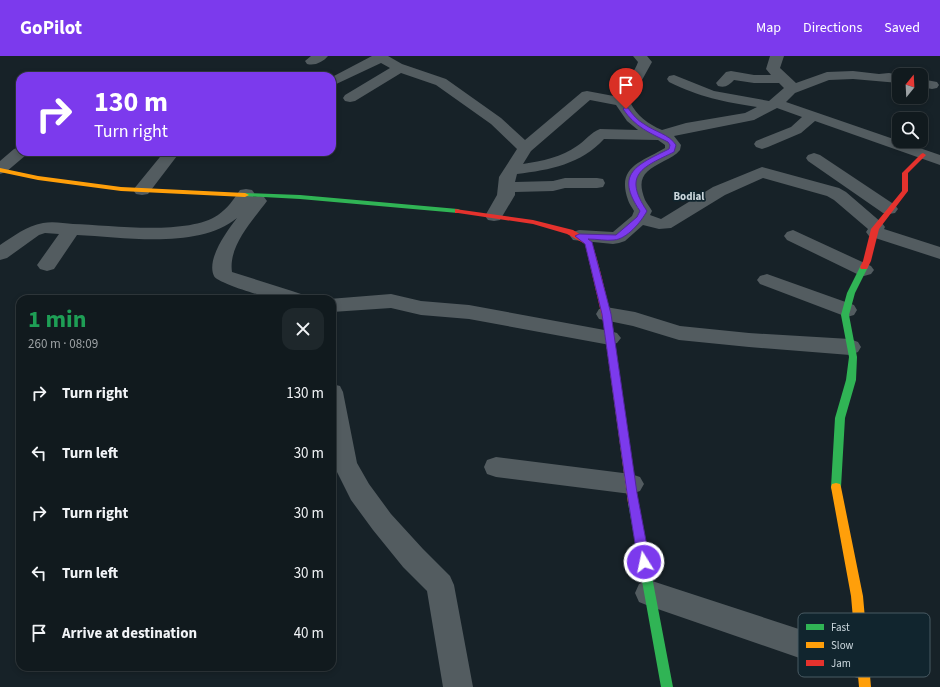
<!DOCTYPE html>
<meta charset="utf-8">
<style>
body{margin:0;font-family:"Source Sans 3",sans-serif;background:#1e272b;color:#f1f3f6;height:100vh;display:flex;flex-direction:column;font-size:15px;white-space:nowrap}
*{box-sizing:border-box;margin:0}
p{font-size:13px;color:#9ca1a4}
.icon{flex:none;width:22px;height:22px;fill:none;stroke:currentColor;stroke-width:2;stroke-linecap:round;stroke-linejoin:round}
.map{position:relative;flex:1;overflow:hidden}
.panel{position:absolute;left:16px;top:239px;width:320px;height:376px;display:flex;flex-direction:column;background:#111a1e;border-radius:12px;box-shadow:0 2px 6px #0003,0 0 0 1px #30383c}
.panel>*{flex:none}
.guide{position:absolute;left:16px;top:16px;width:320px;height:84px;border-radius:12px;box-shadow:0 2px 6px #0003,0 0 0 1px #30383c;background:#7c3aed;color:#fff;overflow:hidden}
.needle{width:26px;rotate:18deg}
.fabs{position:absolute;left:892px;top:12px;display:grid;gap:8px}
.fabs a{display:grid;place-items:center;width:36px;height:36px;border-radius:8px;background:#111a1e;box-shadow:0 2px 6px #0003,0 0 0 1px #30383c;font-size:20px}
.pin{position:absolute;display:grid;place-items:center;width:34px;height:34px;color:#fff;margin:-41px -17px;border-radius:50% 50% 50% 0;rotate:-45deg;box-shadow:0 0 4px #0007}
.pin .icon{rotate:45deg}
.me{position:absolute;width:44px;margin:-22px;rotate:350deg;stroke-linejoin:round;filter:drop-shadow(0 0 3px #0008)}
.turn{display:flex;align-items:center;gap:14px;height:84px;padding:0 12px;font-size:18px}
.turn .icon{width:52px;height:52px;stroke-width:2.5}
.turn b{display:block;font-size:28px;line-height:34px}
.round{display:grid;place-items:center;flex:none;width:42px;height:42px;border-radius:12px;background:#1e272b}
.summary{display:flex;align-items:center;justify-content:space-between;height:68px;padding:0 12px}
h1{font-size:24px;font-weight:700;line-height:30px;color:#1e9e55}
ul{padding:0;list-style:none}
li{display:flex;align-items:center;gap:12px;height:60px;padding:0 12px}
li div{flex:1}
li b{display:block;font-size:15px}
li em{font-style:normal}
header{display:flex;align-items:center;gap:24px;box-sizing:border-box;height:56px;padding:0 20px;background:#7c3aed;color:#fff}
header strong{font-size:19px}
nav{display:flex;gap:22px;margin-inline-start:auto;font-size:14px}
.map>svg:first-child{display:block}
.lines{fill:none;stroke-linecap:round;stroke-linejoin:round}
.street{fill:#535c60;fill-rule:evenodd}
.fast{fill:#30b455;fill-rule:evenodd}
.slow{fill:#ff9f0a;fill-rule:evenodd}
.jam{fill:#e5322d;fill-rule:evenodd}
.route{fill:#7c3aed;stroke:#51269a}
.labels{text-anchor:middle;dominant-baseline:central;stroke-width:3.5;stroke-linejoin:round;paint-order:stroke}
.far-quarter-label{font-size:11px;font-weight:bold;fill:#cbd7dd;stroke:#11252e}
.key{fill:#11252e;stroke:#495a63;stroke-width:1}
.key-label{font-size:11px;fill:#cbd7dd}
</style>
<header>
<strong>GoPilot</strong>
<nav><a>Map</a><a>Directions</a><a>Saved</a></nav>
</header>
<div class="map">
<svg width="940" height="631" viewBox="0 0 940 631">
<rect width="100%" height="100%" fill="#172228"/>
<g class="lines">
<path class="street" d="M311,0H328C323,6 315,10 307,8L305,5Z
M372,0H388L402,8L446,23L501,62L525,84L582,36L587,35L619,41L628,31C627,21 635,16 638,6L633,0H647L652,6L642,24V32L630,46C637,60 648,68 662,74L686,67L745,57L757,51C723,46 700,41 669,26L667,23L669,20L674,19L714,35L769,45L784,32L779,27H754L734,24C729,29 726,32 718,30L716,27L726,16L731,15L754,19H771L766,13L770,0H784L780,12L796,27L827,16L853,15L879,18L889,17L900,19L899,27L853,23L829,24L795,37L786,46L940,99V109L815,65L801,77L768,91L762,93L756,91L754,88L756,85L791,71L802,61L777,52L754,64L674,80L681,89L680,94C676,99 670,102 664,105C645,115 636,121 645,144C647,148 650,151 652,155L650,159L661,163L713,131L762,111L839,132L846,136L882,167L885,171L884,173L940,191V203L869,180L866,176L868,173L834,144L827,140L763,122L725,139L671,172L659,173L643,169L625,185L619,187L613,188L573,184L570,180L573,176L579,174L613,176L632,160L634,155C632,151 629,148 628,144C616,110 642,106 665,92V89L658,84L604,83C581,108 550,114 517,118L515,126L553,125L565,122H597L603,123L605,127L603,131L597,132H565L553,135L515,136V139L500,164L494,165L488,164L485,160L497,139L499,121L517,93L491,68L436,29L401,17L355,45L350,46L345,45L343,42L345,39L390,12L381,7L332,30V21ZM590,44L616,49L627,65L638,74L600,73C591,76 585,85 577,90C562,101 542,105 523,108L531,95Z
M921,23L937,26L939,29L937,32L932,33L921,31Z
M20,91V96H28L26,99L6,116L0,118V105L14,93Z
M164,96H180L148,138L142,139L136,138L133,134Z
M814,97L820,99L895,149L898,153L895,157L889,158L883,157L808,105L806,102L808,99Z
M246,133L252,134L255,138L253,141L258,140L264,141L267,145C253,164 228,190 232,216L292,235L301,238L304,243C295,243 285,244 276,243C267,242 217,227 214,220C206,203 227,175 237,162C198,194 124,181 77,179L54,213L47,215L40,213L37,209L59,178L45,177L39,179L7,202L0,204V189C14,180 26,170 43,167C52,165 64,167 73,168C110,169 187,180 218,159C228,152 233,144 240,134Z
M793,174L871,210L874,214L871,218L864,220L857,218L787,184L784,180L787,176Z
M767,218L854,249L857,254L854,259L847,261L760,228L757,224L760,220Z
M391,238L421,245L469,249L610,275L617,277L621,282L617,287L610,289L469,263L421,259L391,252L332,256V243H329Z
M606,251L635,256L680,270L749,277L850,283L858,286L861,291L858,296L850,299L749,291L679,284L633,270L599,263L596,258L599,253Z
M332,328L340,330L343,336L357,407L369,428L391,458L423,493L450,520L454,529L473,631H443L427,535L403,511L373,474L351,444L333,408Z
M496,401L631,418L640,421L644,428L640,435L631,438L496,421L487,418L484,411L487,404Z
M649,524L863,594L874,598L878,609L874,620L863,624L649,550L639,546L635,537L639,528Z"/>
<path class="fast" d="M245,137L300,139L458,153L462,155L458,157L300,143L243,140L241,139Z
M861,209H864L868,211L855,237L849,259L857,301L856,324L845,362L841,431L840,434L836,435L832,434L831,431L835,362L846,324L849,301L841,259L847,237Z
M633,443L637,444L638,447L673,631H661L628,447L629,444Z"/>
<path class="slow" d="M0,112L38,120L121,131L245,137L249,139L245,141L121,135L38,124L0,116Z
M608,269L612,272L638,447L637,450L633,451L629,450L628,447L604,272Z
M836,427L840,428L841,431L863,540L871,631H859L851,540L831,431L832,428Z"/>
<path class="jam" d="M923,97L926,99L908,117V135L879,173L871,205L867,213H861L860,211L863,205L871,173L902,135V117L921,98Z
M455,153L533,164L573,174L591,185C596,195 614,266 611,274H605L585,188L567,178L533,168L458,157H455Z"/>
</g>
<path class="route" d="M624,52H628C633,59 637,64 644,68C655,76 669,78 676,89L674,96C643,111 622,118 647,155C641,166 627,183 614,184C606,185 597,183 588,183L592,186L611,258L637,437L650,506L648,510L644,511L640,510L638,506L627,437L602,258L585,188L575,180L579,178L616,179L637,161L640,155C614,117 637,109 669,93L670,89L668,86C650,77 635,71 623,53Z"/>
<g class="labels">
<g class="far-quarter-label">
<text x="689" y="140">Bodial</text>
</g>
</g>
<rect x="798" y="557" width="132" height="64" rx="6" class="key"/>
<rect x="806" y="568" width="18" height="6" fill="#30b455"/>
<rect x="806" y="586" width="18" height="6" fill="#ff9f0a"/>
<rect x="806" y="604" width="18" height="6" fill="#e5322d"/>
<g class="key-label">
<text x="831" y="575">Fast</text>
<text x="831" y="593">Slow</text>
<text x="831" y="611">Jam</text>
</g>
</svg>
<div class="fabs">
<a><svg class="needle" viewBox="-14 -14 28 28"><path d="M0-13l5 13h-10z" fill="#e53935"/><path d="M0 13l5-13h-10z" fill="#9ca1a4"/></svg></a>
<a><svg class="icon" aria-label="search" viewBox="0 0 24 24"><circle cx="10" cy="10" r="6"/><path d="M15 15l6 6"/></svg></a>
</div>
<div class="pin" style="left:626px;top:53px;background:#d93025"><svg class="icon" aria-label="arrive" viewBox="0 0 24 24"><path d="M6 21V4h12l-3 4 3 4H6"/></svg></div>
<svg class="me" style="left:644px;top:506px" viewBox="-20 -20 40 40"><circle r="17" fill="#7c3aed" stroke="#fff" stroke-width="3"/><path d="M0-11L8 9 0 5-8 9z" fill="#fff"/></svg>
<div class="guide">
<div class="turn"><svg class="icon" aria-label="right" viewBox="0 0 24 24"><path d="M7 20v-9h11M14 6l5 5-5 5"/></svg><div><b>130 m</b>Turn right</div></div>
</div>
<section class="panel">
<div class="summary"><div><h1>1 min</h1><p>260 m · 08:09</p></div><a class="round"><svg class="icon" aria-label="close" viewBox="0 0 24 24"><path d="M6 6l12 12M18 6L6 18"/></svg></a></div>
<ul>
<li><svg class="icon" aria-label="right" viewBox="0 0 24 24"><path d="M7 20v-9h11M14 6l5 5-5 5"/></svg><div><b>Turn right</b></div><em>130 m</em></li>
<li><svg class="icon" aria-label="left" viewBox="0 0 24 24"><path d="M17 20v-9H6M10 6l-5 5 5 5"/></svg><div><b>Turn left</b></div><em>30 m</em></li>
<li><svg class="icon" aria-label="right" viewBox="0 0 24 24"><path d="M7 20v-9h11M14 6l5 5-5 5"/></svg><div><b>Turn right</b></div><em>30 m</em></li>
<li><svg class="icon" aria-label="left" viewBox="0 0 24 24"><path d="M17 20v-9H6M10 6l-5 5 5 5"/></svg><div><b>Turn left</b></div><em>30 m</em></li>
<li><svg class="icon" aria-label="arrive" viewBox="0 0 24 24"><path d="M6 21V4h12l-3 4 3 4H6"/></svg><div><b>Arrive at destination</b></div><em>40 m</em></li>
</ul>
</section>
</div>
